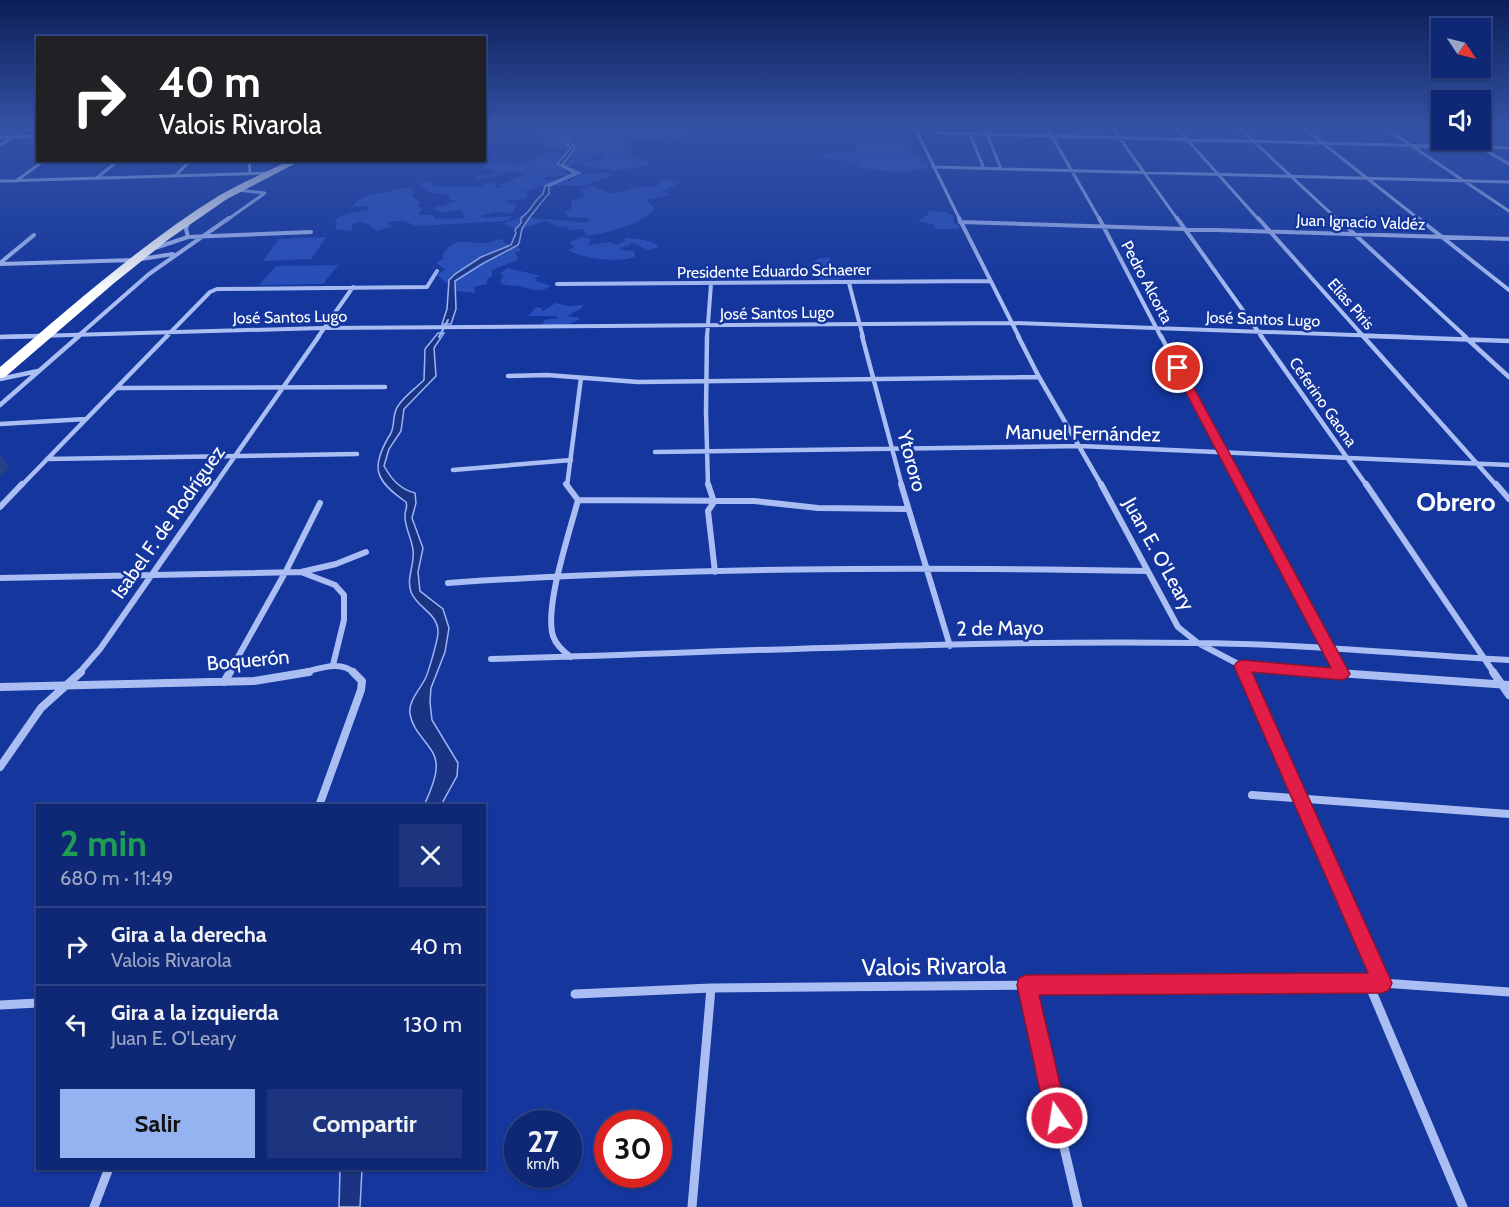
<!DOCTYPE html>
<html lang="es">
<meta charset="utf-8">
<style>
body{margin:0;font-family:Cabin,sans-serif;background:#1d347e;color:#f1f3f6;height:100vh;display:flex;flex-direction:column;font-size:22px;white-space:nowrap}
*{box-sizing:border-box;margin:0}
p{font-size:20px;color:#9ba6c5}
.icon{flex:none;width:33px;height:33px;fill:none;stroke:currentColor;stroke-width:2;stroke-linecap:round;stroke-linejoin:round}
.map{position:relative;flex:1;overflow:hidden}
.details{position:absolute;left:36px;top:804px;width:450px;height:366px;display:flex;flex-direction:column;background:#0f2876;border-radius:0px;box-shadow:0 2px 4px #0004,0 0 0 2px #2f4488}
.details>*{flex:none}
.hud{position:absolute;left:36px;top:36px;width:450px;height:126px;border-radius:0px;box-shadow:0 2px 4px #0004,0 0 0 2px #2f4488;background:#202124;color:#fff;overflow:hidden}
.needle{width:39px;rotate:125deg}
.fabs{position:absolute;left:1431px;top:18px;display:grid;gap:12px}
.fabs a{display:grid;place-items:center;width:60px;height:60px;border-radius:0px;background:#0f2876;box-shadow:0 2px 4px #0004,0 0 0 2px #2f4488;font-size:30px}
.speed{position:absolute;left:504px;top:1110px;display:flex;gap:12px;font-size:30px;font-weight:700;text-align:center}
.speed>*{display:grid;place-content:center;width:78px;height:78px;border-radius:50%;background:#0f2876;box-shadow:0 2px 4px #0004,0 0 0 2px #2f4488;line-height:1}
.speed small{font-size:15px;font-weight:400}
.speed .limit{border:9px solid #d22;background:#fff;color:#111}
.pin{position:absolute;display:grid;place-items:center;width:51px;height:51px;color:#fff;margin:-26px;border:3px solid #fff;border-radius:50%;box-shadow:0 2px 6px #0007}
.me{position:absolute;width:66px;margin:-33px;rotate:347deg;stroke-linejoin:round;filter:drop-shadow(0 0 4px #0008)}
.turn{display:flex;align-items:center;gap:21px;height:126px;padding:0 24px;font-size:27px}
.turn .icon{width:78px;height:78px;stroke-width:2.5}
.turn b{display:block;font-size:42px;line-height:51px}
.round{display:grid;place-items:center;flex:none;width:63px;height:63px;border-radius:0px;background:#1d347e}
.head{display:flex;align-items:center;justify-content:space-between;height:102px;padding:0 24px}
h1{font-size:36px;font-weight:700;line-height:45px;color:#1e9e55}
.primary-button{display:flex;gap:12px;margin-top:auto;padding:12px 24px}
.primary-button a{flex:1;height:69px;border-radius:0px;background:#95b2f1;color:#111;font-size:24px;font-weight:700;line-height:69px;text-align:center}
.primary-button a+a{background:#1d347e;color:#f1f3f6}
ul{padding:0;list-style:none}
li{display:flex;align-items:center;gap:18px;height:78px;padding:0 24px;border-top:2px solid #2f4488}
li div{flex:1}
li b{display:block;font-size:22px}
li em{font-style:normal}
.map>svg:first-child{display:block}
.green{fill:#274ebb}
.water{fill:#1a3483;stroke:#9cb5f6;stroke-width:1.5}
.lines{fill:none;stroke-linecap:round;stroke-linejoin:round}
.stream{stroke:#9cb5f6;stroke-width:2}
.street-far5{stroke:#aabef4;stroke-width:3}
.street-far4{stroke:#aabef4;stroke-width:4}
.street-far3{stroke:#aabef4;stroke-width:4.5}
.street-far2{stroke:#aabef4;stroke-width:6}
.street-far1{stroke:#aabef4;stroke-width:8}
.street{stroke:#aabef4;stroke-width:9}
.highway{fill:#fff;fill-rule:evenodd}
.shaded-wall{fill:#274088}
.route{fill:#e11d48;stroke:#92132f;stroke-width:1.5}
.labels{text-anchor:middle;dominant-baseline:central;stroke-width:5;stroke-linejoin:round;paint-order:stroke}
.far-street-label{font-size:16px;fill:#fff;stroke:#14369d}
.street-label{font-size:20px;fill:#fff;stroke:#14369d}
.near-street-label{font-size:24px;fill:#fff;stroke:#14369d}
.district-label{font-size:26px;font-weight:bold;fill:#fff;stroke:#14369d}
</style>
<div class="map">
<svg width="1509" height="1207" viewBox="0 0 1509 1207">
<rect width="100%" height="100%" fill="#14369d"/>
<path class="green" d="M540,126L577,128L588,126L675,127L680,133L687,134C672,151 647,134 628,141L624,151L633,157L650,161L648,164C627,172 604,171 581,166L583,162L603,159L607,155L593,151L588,152L595,153L597,156L562,169L570,176L546,177L545,180L569,181L578,175L608,172L611,176L583,186L542,185L527,191L516,188L529,194L526,199L507,200V203L517,204L512,213L496,212L481,216L483,218L512,216L508,221L415,226C408,221 394,218 386,224L394,226L377,231C368,225 366,220 353,224L351,231L335,229L337,222L334,220C346,212 357,213 370,209V207L353,206C361,194 379,194 393,191V189L410,188L415,191L411,196L420,202L418,206L422,207L419,215H433L435,219L464,218L462,211C452,208 450,212 441,213L433,208L461,200H451L447,196L451,195L428,192L418,184L433,180L431,184L432,186L483,187L487,183L497,184L495,188H507L501,186V184L525,175L513,171L496,176L476,179L475,177L493,174L497,170L483,169L482,165L503,161L518,165L531,163L530,161C542,148 563,154 579,153L550,148L539,140L543,133L540,130L542,127Z
M890,138L906,140L907,146L903,151L922,158V161L929,164L928,168C900,174 881,171 853,167L863,163L822,158L825,153L858,152L856,145Z
M671,180L681,182L662,192L672,194L646,200L655,208C638,226 611,232 586,236L584,229L567,230L570,226L558,227L547,221C533,223 517,236 504,223L524,217L587,223L590,218L568,217L565,212L572,208L571,200L583,198L585,194L580,190C597,181 597,191 610,193C620,195 629,188 638,187C645,187 650,188 657,186L661,182Z
M928,211L946,212L954,216L953,222L960,227L957,229H936L933,224L918,221L928,214Z
M326,237L311,259L263,261L279,239Z
M580,237L589,238L591,241L587,245L609,242L616,245L625,241V238C635,238 653,240 659,247L648,250L631,242L630,245L620,248L622,250L634,251L635,257C618,263 584,259 568,250L575,247L569,243Z
M499,239L504,240L503,242C509,246 517,243 521,251L515,252L518,260L492,270V276L487,279V284L474,287L475,293L456,291L437,275L445,269L436,263L444,258L442,256C457,229 474,251 499,239Z
M829,257L834,269L843,275L840,279L827,281L810,276V264L817,259Z
M338,265L323,284L259,285L276,266Z
M508,268L541,276L535,278L536,281L551,286C540,293 533,290 523,287C516,284 509,287 503,284L500,282L503,276L500,273Z
M556,303L568,306L583,305L582,308L567,316L580,318C571,326 554,329 543,324L544,320L559,318L556,316H528L536,307L542,308V311Z"/>
<path class="water" d="M549,126H554L575,148L562,165L580,173L549,186V194C546,196 525,223 523,227C520,232 521,240 518,245L482,264L455,281L456,309L451,324H442L447,309L449,280L455,274L481,257L511,245L516,233L515,230L521,223V218C532,211 533,201 543,194L545,186L575,173L557,164L571,148Z
M438,333H444L434,348L436,376L404,409L401,431L389,449L384,466C392,480 400,489 415,493L416,503L412,518L423,548L418,572L420,591L443,609L449,628L445,652L431,688L430,702L432,720L458,763L457,776L441,805L424,806C430,791 442,768 433,753C425,739 413,731 410,714C408,702 419,690 424,681C428,675 438,639 438,632C438,613 417,608 411,592C406,578 415,564 413,550C412,539 404,526 405,515C405,509 408,508 406,502C374,480 370,467 391,433C395,425 392,414 398,406C403,397 416,388 424,380L425,349Z
M340,1169H362L360,1207H339Z"/>
<g class="lines">
<path class="stream" d="M439,337L448,320"/>
<path class="street-far5" d="M914,126L960,220
M984,126L1001,169
M1046,126L1100,220
M1111,126L1178,220
M1175,126L1259,220
M1237,126L1338,220
M1301,126L1420,220
M1382,126L1509,211
M937,133L1509,148
M970,134L984,169
M16,136L33,126
M0,137L38,136
M1468,140L1509,164
M0,145L12,137
M249,160L250,172
M933,167L1509,182
M176,175L191,160
M98,177L119,160
M0,181L269,173
M16,181L45,160
M227,220L265,193L237,190"/>
<path class="street-far4" d="M959,218L1019,337
M1099,218L1161,337
M1177,218L1262,337
M1258,218L1364,337
M1337,218L1466,337
M1418,218L1509,290
M189,220L186,229L188,237L311,232
M960,222L1509,239
M155,248L188,237
M0,263L34,235
M0,264L135,260L173,254
M849,283L863,337
M557,284L990,281
M0,337L323,328L1013,323L1410,337
M77,337L149,274L229,218
M166,337L210,292L217,289L427,287L437,271
M318,337L353,287
M707,337L711,284"/>
<path class="street-far3" d="M707,336L706,411L708,486
M862,336L902,486
M1018,336L1039,377L1102,486
M1161,336L1239,486
M1261,336L1367,486
M1363,336L1497,486
M1369,336L1509,341
M1464,336L1509,377
M0,337L39,336
M508,376L547,375L638,382L1039,377
M0,379L38,371
M117,388L385,387
M0,405L79,336
M0,424L86,419
M655,452L1080,446L1509,465
M47,459L357,454
M453,470L571,460
M21,486L167,336
M214,486L319,336
M567,486L581,378"/>
<path class="street-far2" d="M566,484L578,500C570,531 544,607 553,636C556,645 564,652 571,657
M708,484L714,502L708,511L715,572
M901,484L950,646
M1101,484L1178,627L1198,643L1242,666L1345,673
M1238,484L1342,673
M1366,484L1494,673
M1496,484L1509,499
M578,500L754,501L818,508L907,509
M0,507L22,484
M301,572L335,585L344,595V620L333,665
M0,578L301,572L336,564L366,552
M448,583C681,567 914,567 1147,571
M491,659C726,652 962,640 1197,643C1301,644 1405,654 1509,660
M1242,666L1245,673
M79,673L100,649L215,484
M229,673L286,571L320,503
M300,673C317,670 340,659 354,673"/>
<path class="street-far1" d="M1245,672L1350,910
M1324,672L1509,685
M1341,672L1342,674
M1493,672L1509,695
M224,682L230,672
M0,687L254,681L309,672
M0,767L41,708L81,672
M1252,795L1509,814
M319,806L361,690L362,681L353,672"/>
<path class="street" d="M1349,908L1382,983
M1368,982L1463,1207
M1026,985L1078,1207
M575,994L711,988L1368,982L1509,992
M0,1005L38,1003
M94,1207L109,1168
M692,1207L711,988"/>
<path class="highway" d="M290,160H302L227,199L169,239L113,284L5,377L0,378V367C71,307 141,244 220,195C243,182 267,172 290,160Z"/>
</g>
<path class="shaded-wall" d="M0,454L10,467L0,477Z"/>
<linearGradient id="sky" x2="0" y2="1"><stop stop-color="#0b1e56"/><stop offset="0.43" stop-color="#3452a5"/><stop offset="1" stop-color="#3452a5" stop-opacity="0"/></linearGradient>
<rect width="1509" height="295" fill="url(#sky)"/>
<path class="route" d="M1178,365L1183,368L1350,674L1347,678L1342,680L1252,672L1392,983L1389,990L1382,993L1039,995L1068,1118L1065,1126L1057,1129L1049,1126L1046,1118L1017,985L1019,978L1026,975L1368,973L1234,666L1237,662L1242,660L1331,668L1173,368Z"/>
<g class="labels">
<g class="far-street-label">
<text transform="translate(1361 222) rotate(2)">Juan Ignacio Valdéz</text>
<text transform="translate(774 271) rotate(-1)">Presidente Eduardo Schaerer</text>
<text transform="translate(1147 282) rotate(62)">Pedro Alcorta</text>
<text transform="translate(1351 304) rotate(49)">Elías Piris</text>
<text transform="translate(777 313) rotate(-1)">José Santos Lugo</text>
<text transform="translate(290 317) rotate(-1)">José Santos Lugo</text>
<text transform="translate(1263 319) rotate(2)">José Santos Lugo</text>
<text transform="translate(1323 402) rotate(55)">Ceferino Gaona</text>
</g>
<g class="street-label">
<text transform="translate(1083 433) rotate(1)">Manuel Fernández</text>
<text transform="translate(912 461) rotate(75)">Ytororo</text>
<text transform="translate(168 522) rotate(-55)">Isabel F. de Rodríguez</text>
<text transform="translate(1159 554) rotate(61)">Juan E. O'Leary</text>
<text transform="translate(1000 628) rotate(-1)">2 de Mayo</text>
<text transform="translate(248 660) rotate(-5)">Boquerón</text>
</g>
<g class="near-street-label">
<text transform="translate(934 966) rotate(-1)">Valois Rivarola</text>
</g>
<g class="district-label">
<text x="1456" y="502">Obrero</text>
</g>
</g>
</svg>
<div class="fabs">
<a><svg class="needle" viewBox="-14 -14 28 28"><path d="M0-13l5 13h-10z" fill="#e53935"/><path d="M0 13l5-13h-10z" fill="#9ba6c5"/></svg></a>
<a><svg class="icon" aria-label="sound" viewBox="0 0 24 24"><path d="M4 9h4l5-4v14l-5-4H4zM17 9q2 3 0 6"/></svg></a>
</div>
<div class="speed"><div>27<small>km/h</small></div><div class="limit">30</div></div>
<div class="pin" style="left:1178px;top:368px;background:#d93025"><svg class="icon" aria-label="arrive" viewBox="0 0 24 24"><path d="M6 21V4h12l-3 4 3 4H6"/></svg></div>
<svg class="me" style="left:1057px;top:1118px" viewBox="-20 -20 40 40"><circle r="17" fill="#e11d48" stroke="#fff" stroke-width="3"/><path d="M0-11L8 9 0 5-8 9z" fill="#fff"/></svg>
<div class="hud">
<div class="turn"><svg class="icon" aria-label="right" viewBox="0 0 24 24"><path d="M7 20v-9h11M14 6l5 5-5 5"/></svg><div><b>40 m</b>Valois Rivarola</div></div>
</div>
<section class="details">
<div class="head"><div><h1>2 min</h1><p>680 m · 11:49</p></div><a class="round"><svg class="icon" aria-label="close" viewBox="0 0 24 24"><path d="M6 6l12 12M18 6L6 18"/></svg></a></div>
<ul>
<li><svg class="icon" aria-label="right" viewBox="0 0 24 24"><path d="M7 20v-9h11M14 6l5 5-5 5"/></svg><div><b>Gira a la derecha</b><p>Valois Rivarola</p></div><em>40 m</em></li>
<li><svg class="icon" aria-label="left" viewBox="0 0 24 24"><path d="M17 20v-9H6M10 6l-5 5 5 5"/></svg><div><b>Gira a la izquierda</b><p>Juan E. O'Leary</p></div><em>130 m</em></li>
</ul>
<div class="primary-button"><a>Salir</a><a>Compartir</a></div>
</section>
</div>
